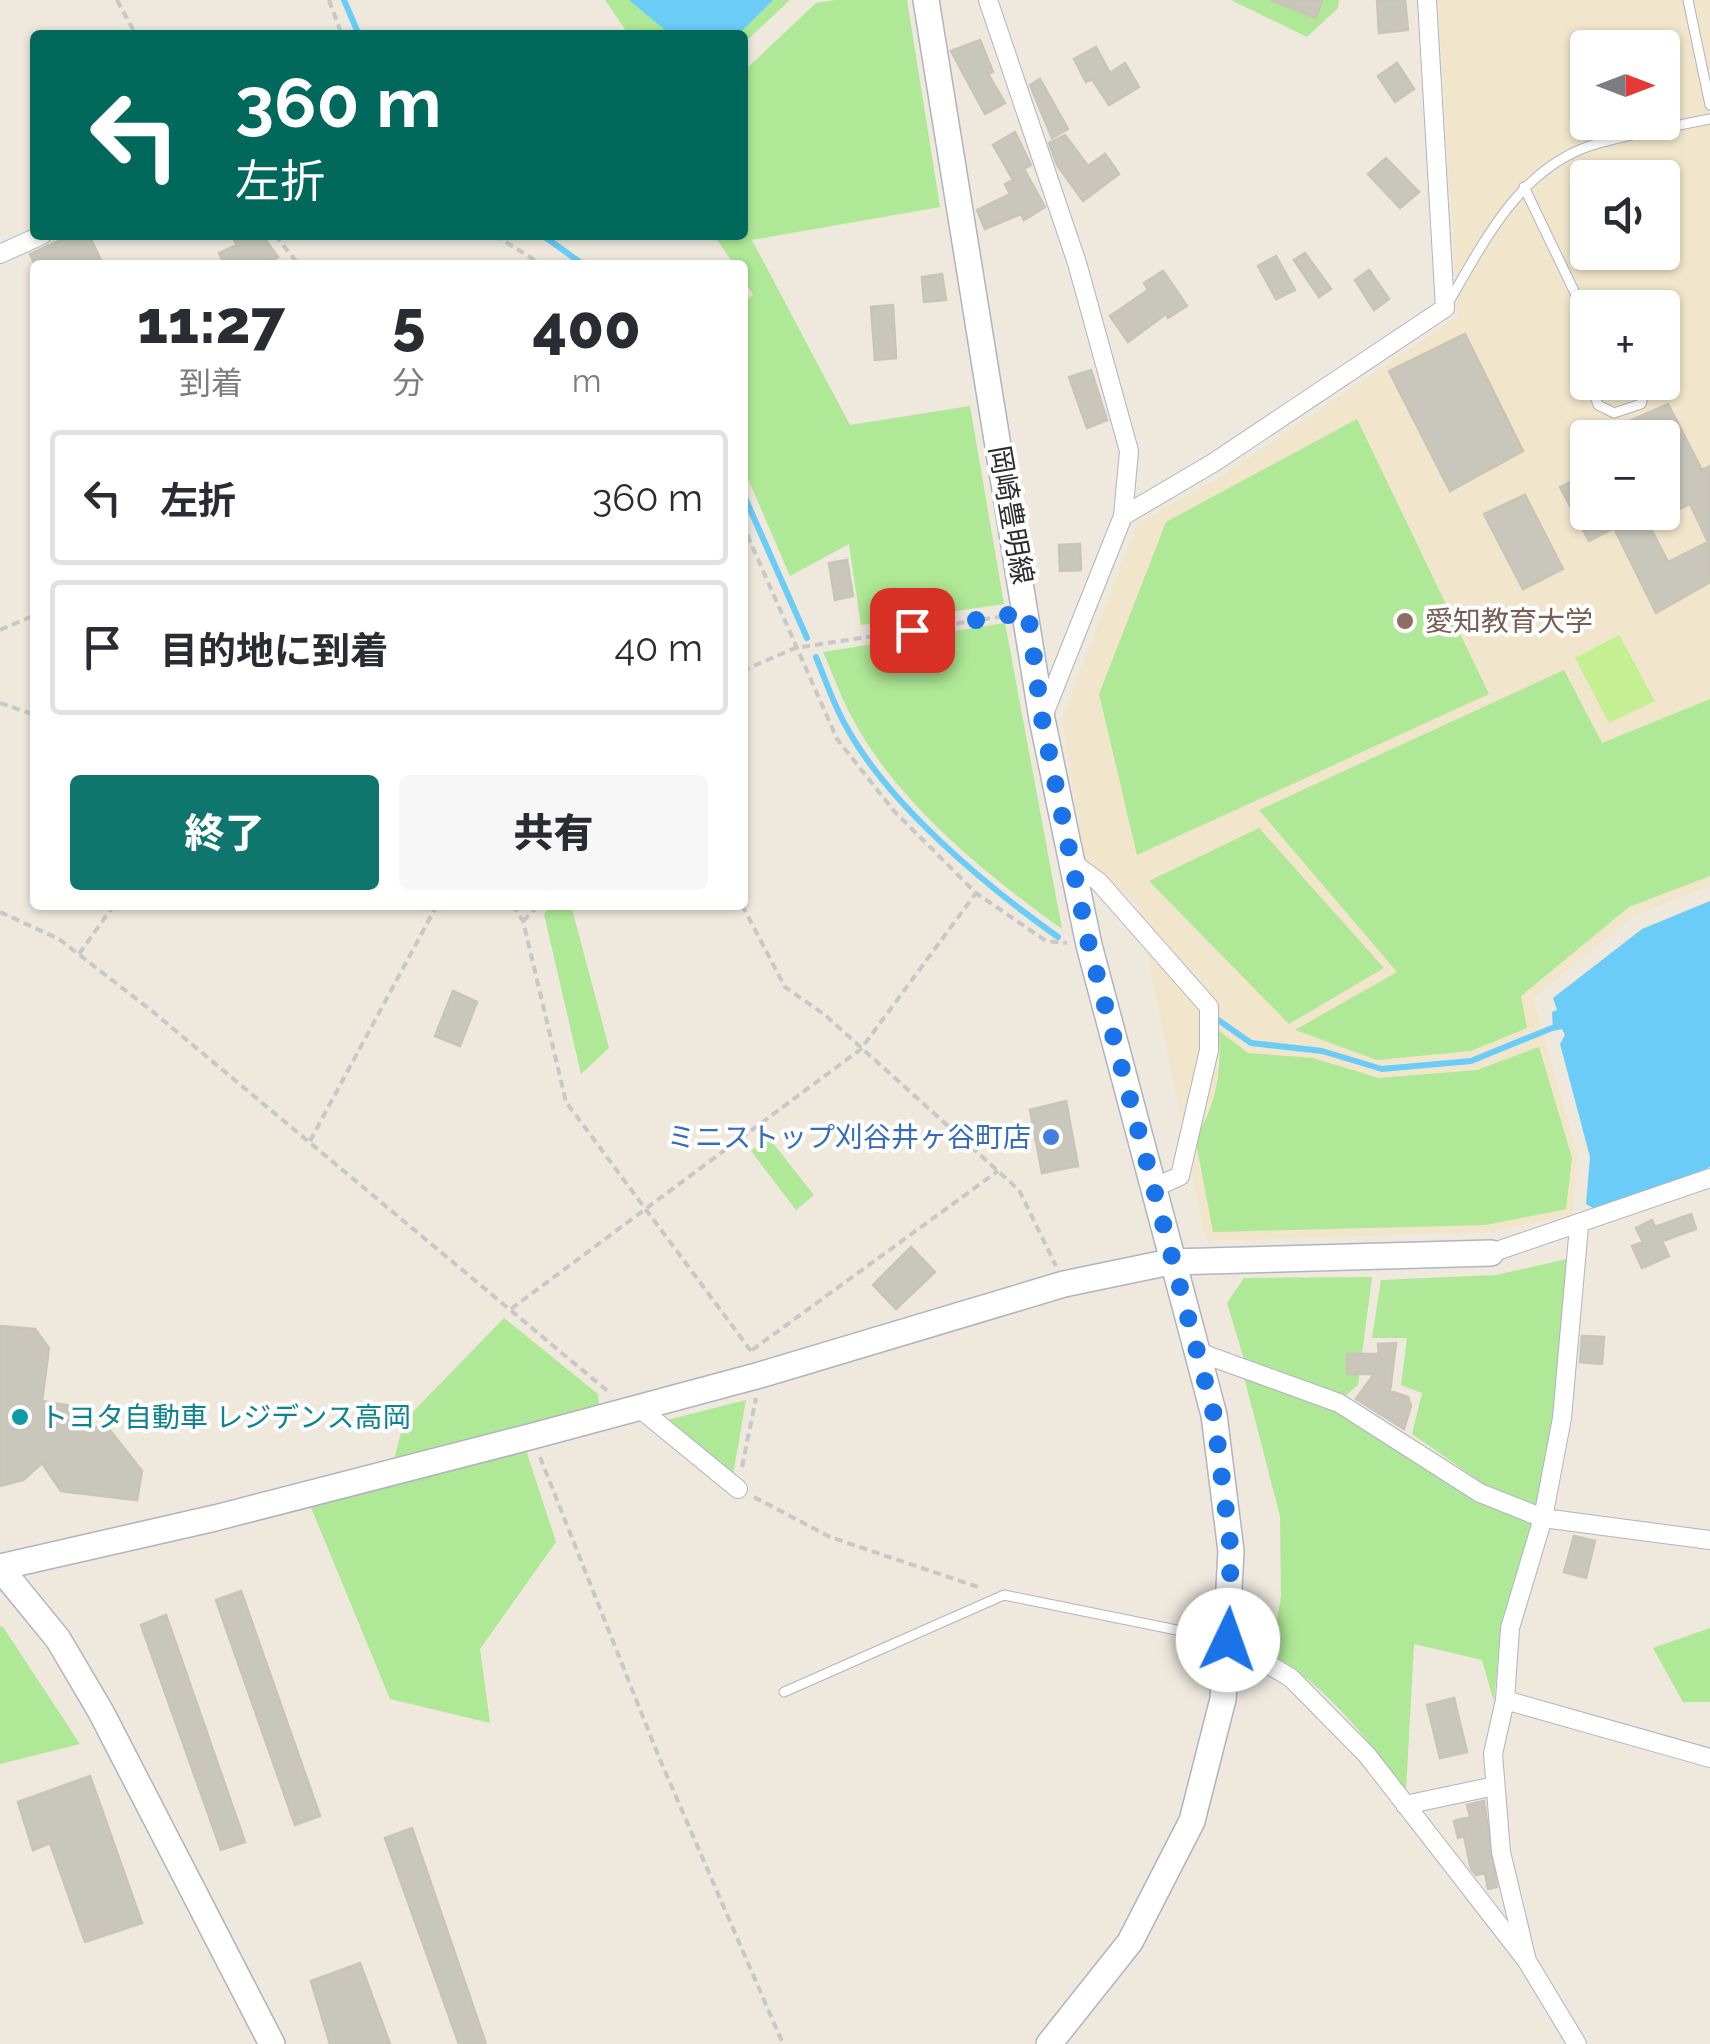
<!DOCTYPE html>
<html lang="ja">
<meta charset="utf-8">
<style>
body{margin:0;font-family:Raleway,"Noto Sans JP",sans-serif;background:#f7f7f7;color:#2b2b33;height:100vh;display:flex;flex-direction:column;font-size:38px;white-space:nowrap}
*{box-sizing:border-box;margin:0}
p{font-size:32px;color:#7c7c81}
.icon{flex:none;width:55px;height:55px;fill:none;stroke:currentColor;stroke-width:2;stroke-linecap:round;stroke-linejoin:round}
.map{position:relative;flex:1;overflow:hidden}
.sheet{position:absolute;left:30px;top:260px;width:718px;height:650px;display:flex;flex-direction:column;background:#fff;border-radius:10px;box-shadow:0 2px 8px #0004}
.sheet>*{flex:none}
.hud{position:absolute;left:30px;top:30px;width:718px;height:210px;border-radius:10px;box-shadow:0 2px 8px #0004;background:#00695c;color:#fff;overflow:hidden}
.needle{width:65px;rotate:90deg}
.controls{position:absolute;left:1570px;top:30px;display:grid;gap:20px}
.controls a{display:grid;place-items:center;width:110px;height:110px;border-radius:10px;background:#fff;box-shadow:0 2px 8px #0004;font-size:50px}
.pin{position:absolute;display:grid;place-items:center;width:85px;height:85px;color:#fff;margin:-42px;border-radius:20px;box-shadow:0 5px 15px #0006}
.me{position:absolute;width:110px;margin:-55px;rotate:3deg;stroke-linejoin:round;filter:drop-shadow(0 0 8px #0008)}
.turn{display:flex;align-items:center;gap:35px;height:210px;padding:0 40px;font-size:45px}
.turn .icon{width:130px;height:130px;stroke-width:2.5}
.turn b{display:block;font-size:70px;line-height:85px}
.eta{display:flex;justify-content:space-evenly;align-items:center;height:170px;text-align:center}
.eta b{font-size:60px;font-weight:800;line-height:70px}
.cta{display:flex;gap:20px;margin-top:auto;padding:20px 40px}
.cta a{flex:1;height:115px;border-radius:10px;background:#0f766e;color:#fff;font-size:40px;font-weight:800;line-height:115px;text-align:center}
.cta a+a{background:#f7f7f7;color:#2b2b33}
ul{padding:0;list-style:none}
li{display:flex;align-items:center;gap:30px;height:135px;margin:0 20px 15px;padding:0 20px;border:5px solid #e1e1e2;border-radius:10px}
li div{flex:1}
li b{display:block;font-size:38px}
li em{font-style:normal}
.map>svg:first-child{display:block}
.education{fill:#f1e6cc;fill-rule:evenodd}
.green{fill:#afe896}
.pitch{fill:#c4f091}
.water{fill:#6accf7}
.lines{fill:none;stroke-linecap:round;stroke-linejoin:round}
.stream{stroke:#6accf7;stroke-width:6}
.building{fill:#c9c6bc;stroke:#cac4b6;stroke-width:2.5;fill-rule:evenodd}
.lane-casing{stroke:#b1b3c0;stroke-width:11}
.street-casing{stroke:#b1b3c0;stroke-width:20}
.secondary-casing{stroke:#b1b3c0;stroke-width:28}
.path{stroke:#c8c8c8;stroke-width:4;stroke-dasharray:8 5;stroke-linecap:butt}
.lane{stroke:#fff;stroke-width:9}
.street{stroke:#fff;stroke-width:18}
.secondary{stroke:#fff;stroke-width:25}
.route{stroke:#1a73e8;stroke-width:18;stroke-dasharray:0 32.4}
.education-dot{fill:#8d6e63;stroke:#fff;stroke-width:4}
.shop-dot{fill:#3f7fe0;stroke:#fff;stroke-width:4}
.culture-dot{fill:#0f9aa8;stroke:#fff;stroke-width:4}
.labels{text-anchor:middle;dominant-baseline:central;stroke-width:8;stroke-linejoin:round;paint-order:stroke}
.street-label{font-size:28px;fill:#2c2c2c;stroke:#fff}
.education-label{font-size:28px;fill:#785e54;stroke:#fff;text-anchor:start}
.shop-label{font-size:28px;fill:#366cbe;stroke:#fff;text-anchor:end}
.culture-label{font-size:28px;fill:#0d838f;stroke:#fff;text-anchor:start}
</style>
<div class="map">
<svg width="1710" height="2044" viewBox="0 0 1710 2044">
<rect width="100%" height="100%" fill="#eee8dd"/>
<path class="education" d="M1438,0H1710V886L1634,915L1533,998L1578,1157L1572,1215L1488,1232L1206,1241L1137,905L1085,858L1062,718L1137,524L1224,475L1458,316ZM1588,48H1662V122H1588ZM1588,178H1662V252H1588ZM1588,308H1662V382H1588ZM1588,438H1662V512H1588Z"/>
<path class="green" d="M605,0H790L743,44L742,35H629Z
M835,0H907L940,207L752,240L850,425L970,406L1004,604L861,625L849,544L790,576L743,467V304L753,295L743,278L742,265H734L714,235H742L743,72L816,3Z
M1231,0H1339L1338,8L1307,37Z
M1357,419L1489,694L1137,855L1099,694L1166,522Z
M1005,623L1062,929C988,876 900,805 855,723C842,701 834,676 823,652Z
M1564,670L1602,743L1710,699V876L1629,907L1521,996L1527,1028L1471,1051L1377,1060L1295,1030L1397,972L1259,810Z
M1259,828L1384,968L1289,1024L1149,881Z
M552,905H571L609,1048L581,1074L544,914Z
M1218,1030L1248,1053L1313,1058L1379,1078L1477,1070L1539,1047L1572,1158L1566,1209L1486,1225L1213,1232L1195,1137C1216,1109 1223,1065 1218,1030Z
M768,1137L814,1195L796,1210L751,1151Z
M1567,1259L1554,1413L1536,1505L1485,1485L1412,1434L1422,1393L1401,1385L1407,1338H1372L1381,1280L1496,1275Z
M1372,1277L1358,1385L1344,1397L1244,1359L1227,1303L1244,1278Z
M504,1318L598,1394L599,1405L394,1460L404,1421Z
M1244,1377L1338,1413L1474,1501L1532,1522L1501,1627L1494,1702L1482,1660L1414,1644L1406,1791C1369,1741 1326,1685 1271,1654L1281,1597L1280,1516Z
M746,1400L733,1475L667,1420Z
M525,1447L556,1542L480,1649L490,1723L390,1699L310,1505Z
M0,1626L3,1627L80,1744L0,1764Z
M1710,1628V1702H1683L1653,1648Z"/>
<path class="pitch" d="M1619,635L1655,701L1609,723L1575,658Z"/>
<path class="water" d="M629,0H773L738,35H671Z
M1710,901V1167L1600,1212L1586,1204L1590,1157L1560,1044L1565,1035L1562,1029L1553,1031L1552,1012L1557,1010L1553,998L1642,929Z"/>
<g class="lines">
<path class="stream" d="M344,0L359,35
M542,235L584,265
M742,491L807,638
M816,657C826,681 834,706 847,728C890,806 986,886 1058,937
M1214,1017L1251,1043L1322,1051L1382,1069L1471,1061L1552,1028"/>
</g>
<path class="building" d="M1271,0H1322L1316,18Z
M1377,0H1405L1408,30L1379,33Z
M980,40L993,72L988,74L1005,103L985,114L951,51Z
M1096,47L1110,73L1125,63L1139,87L1109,105L1092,79L1086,82L1074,59Z
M1397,63L1414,89L1395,102L1378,76Z
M1040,79L1068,129L1052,138L1030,85Z
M1015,132L1031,165L1024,169L1045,207L1024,220L1021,214L985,229L977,210L1010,194L1005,184L1013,180L993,145Z
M1065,135L1088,166L1105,154L1119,174L1083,201L1057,165L1049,143Z
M1386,158L1419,192L1400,208L1368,174Z
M72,235H89L103,265H35L30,254Z
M231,235H262L278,257L262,265H225L219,253L237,245Z
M1305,253L1331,289L1319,297L1294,260Z
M1276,256L1295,290L1276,299L1258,266Z
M1369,270L1389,299L1374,310L1355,280Z
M1163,271L1187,306L1168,318L1166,314L1128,342L1110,316L1148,290L1144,283Z
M942,274L946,300L924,302L922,277Z
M893,305L896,358L875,360L871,307Z
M1465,334L1523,451L1450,491L1389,371Z
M1091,370L1107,420L1087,428L1069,377Z
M1668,404L1702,470L1710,466V582L1656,613L1614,528L1589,541L1560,487L1588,474V512H1662V438H1629L1623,424ZM1690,504L1708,542L1668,562L1648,523Z
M1525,495L1563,569L1523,589L1484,514Z
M1080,544L1081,570L1060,571L1059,545Z
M847,560L853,596L835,600L829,563Z
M453,991L477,1002L460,1046L435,1036Z
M1066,1101L1078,1166L1042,1173L1030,1110Z
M1691,1214L1696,1229L1662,1241L1669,1256L1642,1268L1632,1246L1643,1242L1636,1228L1652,1220L1655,1227Z
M911,1247L935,1272L896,1309L873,1285Z
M0,1326L35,1329L49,1348L42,1401L82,1408L95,1427L109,1429L142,1471L137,1500L61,1491L42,1463L23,1480L0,1486Z
M1582,1336L1604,1337L1602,1364L1580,1362Z
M1396,1343L1390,1391L1408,1397L1411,1406L1404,1429L1356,1399L1374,1374H1347V1354H1379L1378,1344Z
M1574,1536L1595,1541L1586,1578L1564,1572Z
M241,1591L320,1816L295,1825L216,1600Z
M166,1615L245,1842L221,1850L141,1625Z
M1454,1698L1467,1752L1440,1758L1427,1705Z
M90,1776L142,1923L85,1942L50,1843L33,1850L18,1802Z
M1484,1801L1497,1887L1488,1889L1485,1873L1476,1875L1471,1869L1464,1836L1458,1838L1454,1821L1470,1817L1467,1805Z
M412,1828L486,2044H459L385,1838Z
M360,1963L390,2044H330L311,1981Z"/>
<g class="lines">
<defs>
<path id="lane" d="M1688,0L1710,105
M1524,187L1588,320
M1447,305C1484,242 1520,166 1596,144C1633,133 1672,127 1710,119
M1590,382L1598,405L1614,413L1641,404L1648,382
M784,1692L1004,1595L1221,1639"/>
<path id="street" d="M988,0L1077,263L1129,451L1123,516L1042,719
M0,254L42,235
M1123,516L1213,463L1445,308L1427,0
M1073,863L1099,882L1209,1007V1050L1180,1176L1151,1189
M1491,1253L1710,1178
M1198,1352L1339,1403L1480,1493L1543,1518L1710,1540
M638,1407L738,1489
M1228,1640L1291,1678L1367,1755L1527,1961L1577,2044
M1505,1700L1710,1758
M1405,1805L1495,1786
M1527,1961L1501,1852L1493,1754L1505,1700L1510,1628L1543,1518L1562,1418L1579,1226"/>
<path id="secondary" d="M926,0L1042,719L1089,945L1214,1415L1231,1551L1223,1699L1192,1821L1130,1942L1049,2044
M0,1567L215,1518L533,1436L760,1375L1064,1284L1170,1262L1491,1253
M0,1568L58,1639L101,1712L272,2044"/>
</defs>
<use href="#lane" class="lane-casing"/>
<use href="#street" class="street-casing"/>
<use href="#secondary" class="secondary-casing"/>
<path class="path" d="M117,0L136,35
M329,0L342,35
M275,235L299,265
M495,235L542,265
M742,523L837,739L894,811L976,893L1046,941L1067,943
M0,630L35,615
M742,671L795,648L1005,616
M0,703L35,715
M513,905L523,921L566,1102L754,1355
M742,905L785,987L825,1015L1019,1190L1056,1266
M0,912L59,939L152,1011L611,1394
M523,921L539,905
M79,954L114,905
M310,1141L437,905
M511,1309L861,1049L976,893
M752,1350L998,1171
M540,1457L658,1755L783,2044
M742,1467L756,1398
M754,1497L830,1537L981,1588"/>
<use href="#lane" class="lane"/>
<use href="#street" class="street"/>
<use href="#secondary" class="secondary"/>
</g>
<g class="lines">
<path class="route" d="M912,630L1028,612L1042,719L1089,945L1214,1415L1231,1551L1228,1640"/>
</g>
<circle class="education-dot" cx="1405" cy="621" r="10"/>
<circle class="shop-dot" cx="1051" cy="1137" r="10"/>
<circle class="culture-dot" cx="20" cy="1417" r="10"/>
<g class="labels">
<g class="street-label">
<text transform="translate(1011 515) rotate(80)">岡崎豊明線</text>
</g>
<g class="education-label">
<text x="1425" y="621">愛知教育大学</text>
</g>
<g class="shop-label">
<text x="1031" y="1137">ミニストップ刈谷井ヶ谷町店</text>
</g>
<g class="culture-label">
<text x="40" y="1417">トヨタ自動車 レジデンス高岡</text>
</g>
</g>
</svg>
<div class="controls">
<a><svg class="needle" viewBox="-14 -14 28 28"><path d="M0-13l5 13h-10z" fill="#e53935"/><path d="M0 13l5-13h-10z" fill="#7c7c81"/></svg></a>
<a><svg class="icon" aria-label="sound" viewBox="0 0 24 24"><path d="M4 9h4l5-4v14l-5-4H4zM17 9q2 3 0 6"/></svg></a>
<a>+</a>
<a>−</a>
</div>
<div class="pin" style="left:912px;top:630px;background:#d93025"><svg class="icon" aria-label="arrive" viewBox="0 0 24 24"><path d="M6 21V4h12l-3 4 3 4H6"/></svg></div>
<svg class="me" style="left:1228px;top:1640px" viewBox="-20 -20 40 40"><circle r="19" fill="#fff"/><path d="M0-13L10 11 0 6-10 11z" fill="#1a73e8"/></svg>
<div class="hud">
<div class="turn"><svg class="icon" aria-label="left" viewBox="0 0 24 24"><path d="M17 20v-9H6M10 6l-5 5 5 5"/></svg><div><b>360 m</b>左折</div></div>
</div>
<section class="sheet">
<div class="eta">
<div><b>11:27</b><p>到着</p></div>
<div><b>5</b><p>分</p></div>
<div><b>400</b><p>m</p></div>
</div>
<ul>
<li><svg class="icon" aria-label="left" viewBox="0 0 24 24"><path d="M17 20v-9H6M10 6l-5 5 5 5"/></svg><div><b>左折</b></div><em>360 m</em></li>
<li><svg class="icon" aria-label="arrive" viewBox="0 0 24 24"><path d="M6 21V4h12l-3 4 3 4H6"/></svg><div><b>目的地に到着</b></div><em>40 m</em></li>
</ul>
<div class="cta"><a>終了</a><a>共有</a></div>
</section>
</div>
